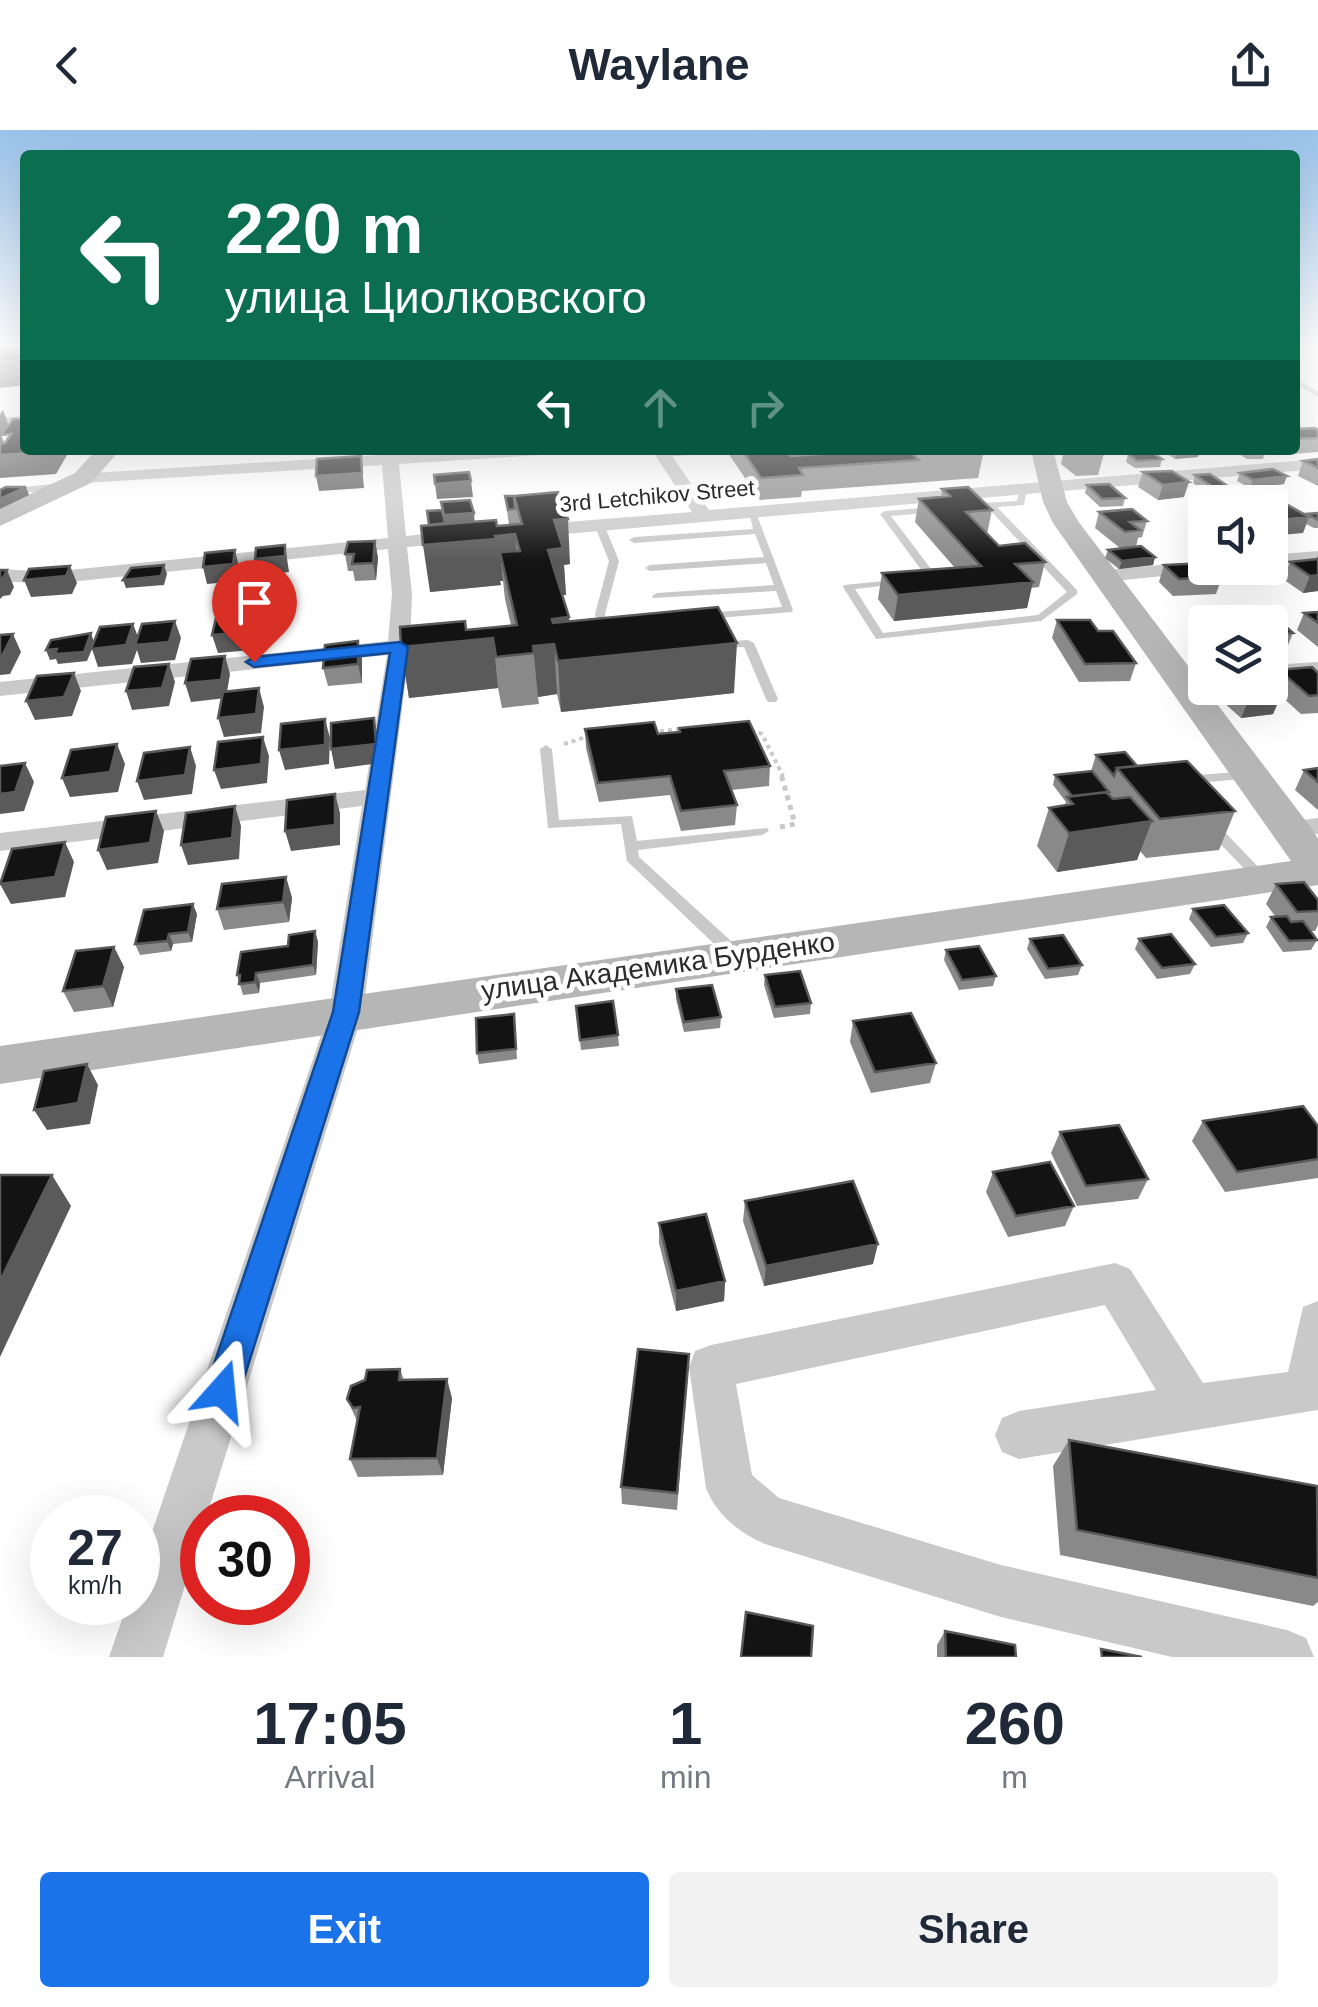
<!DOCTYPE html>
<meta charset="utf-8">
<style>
body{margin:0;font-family:Helvetica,sans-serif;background:#f2f2f3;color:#1f2937;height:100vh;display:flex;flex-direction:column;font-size:38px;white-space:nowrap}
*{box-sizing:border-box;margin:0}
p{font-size:32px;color:#747a83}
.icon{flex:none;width:55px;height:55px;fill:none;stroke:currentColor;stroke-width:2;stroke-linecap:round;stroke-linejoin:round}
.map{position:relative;height:1527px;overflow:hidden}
.panel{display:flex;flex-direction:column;background:#fff;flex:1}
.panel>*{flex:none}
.guide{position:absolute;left:20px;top:20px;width:1280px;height:305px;border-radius:10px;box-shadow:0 10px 40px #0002;background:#0b6e4f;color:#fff;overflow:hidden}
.controls{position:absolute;left:1188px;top:355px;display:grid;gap:20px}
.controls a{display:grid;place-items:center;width:100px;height:100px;border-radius:10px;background:#fff;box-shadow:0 10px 40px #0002;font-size:50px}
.speed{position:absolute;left:30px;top:1365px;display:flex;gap:20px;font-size:50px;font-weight:700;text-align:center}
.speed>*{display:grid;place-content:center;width:130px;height:130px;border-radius:50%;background:#fff;box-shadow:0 10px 40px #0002;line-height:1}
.speed small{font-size:25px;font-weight:400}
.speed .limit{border:15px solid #d22;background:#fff;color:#111}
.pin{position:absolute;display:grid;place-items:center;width:85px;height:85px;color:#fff;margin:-102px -42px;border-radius:50% 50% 50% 0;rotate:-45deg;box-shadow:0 0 10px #0007}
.pin .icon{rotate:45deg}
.me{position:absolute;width:110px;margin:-55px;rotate:18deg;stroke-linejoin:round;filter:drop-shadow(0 0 8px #0008)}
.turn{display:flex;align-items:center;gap:35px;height:210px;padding:0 40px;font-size:45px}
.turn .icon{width:130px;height:130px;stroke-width:2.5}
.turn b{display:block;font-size:70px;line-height:85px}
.lanes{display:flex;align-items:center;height:95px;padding:0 40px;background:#0003;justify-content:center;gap:50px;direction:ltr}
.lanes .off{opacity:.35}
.eta{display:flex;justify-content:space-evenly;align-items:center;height:170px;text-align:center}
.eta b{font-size:60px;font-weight:700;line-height:70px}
.cta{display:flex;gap:20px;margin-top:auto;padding:20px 40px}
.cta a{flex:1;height:115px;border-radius:10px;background:#1a73e8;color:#fff;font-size:40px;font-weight:700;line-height:115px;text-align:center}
.cta a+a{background:#f2f2f3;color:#1f2937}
header{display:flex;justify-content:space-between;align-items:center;height:130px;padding:0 40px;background:#fff;font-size:45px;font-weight:700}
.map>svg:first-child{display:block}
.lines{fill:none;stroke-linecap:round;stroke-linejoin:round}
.path-far1{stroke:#c9c9c9;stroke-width:4;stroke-dasharray:4 4;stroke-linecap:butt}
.path{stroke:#c9c9c9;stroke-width:5;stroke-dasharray:5 5;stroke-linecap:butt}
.lane{fill:#c9c9c9;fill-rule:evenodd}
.street{fill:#c9c9c9;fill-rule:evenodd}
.secondary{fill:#b6b6b6;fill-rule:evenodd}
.wall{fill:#898989}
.shaded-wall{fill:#5a5a5a}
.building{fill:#131313;stroke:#5a5a5a;stroke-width:2.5}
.route{fill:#1a73e8;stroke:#114b97;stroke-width:2.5}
.labels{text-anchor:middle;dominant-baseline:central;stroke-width:10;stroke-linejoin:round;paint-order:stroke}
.far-street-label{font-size:22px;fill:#2c2c2c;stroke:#fff}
.street-label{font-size:28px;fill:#2c2c2c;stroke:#fff}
</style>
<header><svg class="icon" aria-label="back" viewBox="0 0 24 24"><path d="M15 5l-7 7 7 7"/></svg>Waylane<svg class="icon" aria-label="share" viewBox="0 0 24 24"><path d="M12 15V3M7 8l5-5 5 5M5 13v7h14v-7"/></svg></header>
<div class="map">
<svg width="1318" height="1527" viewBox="0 0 1318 1527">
<rect width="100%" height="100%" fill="#fff"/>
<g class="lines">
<path class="path-far1" d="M751,600L762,604L783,646
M652,602L681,599
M564,614L592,605"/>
<path class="path" d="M780,697L795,694L781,644"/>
<path class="lane" d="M1295,248L1318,262V267L1295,253Z
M25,286V290L0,292V288Z
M698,320H734L730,322L663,327L659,325L663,323Z
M60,353L64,356L63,358L0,366V360Z
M1020,355L1027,357L1024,375L997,377L1077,460V464L1041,491L876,509L843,457L844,455L904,449V453L900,454L855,459L883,503L1038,485L1067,462L988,378L966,380L962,377L966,374L1017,371Z
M933,377L937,380L936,382L891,386L937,447L923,451L918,448L925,445L880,384L885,381Z
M748,378L755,380L793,480L792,482L704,489L699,486L704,483L782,477L776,461L653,468L652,466L657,463L774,455L766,433L650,441L645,438L650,435L764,427L755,404L634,413L629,410L634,407L753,399Z
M599,391L604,394L619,431L605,484L610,505L605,508L600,505L595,484L609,431L594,394Z
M748,510L754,513L778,569L776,572H768L766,569L744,517L719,518L713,515L719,512Z
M546,615L552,619L559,690L632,686L637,711L767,698L769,701L762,705L638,720L639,727L742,821L744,825L742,829H730L627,731L621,694L548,698L540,619Z
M1250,641L1257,645L1255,648L1184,654L1177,650L1184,646Z
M1212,693L1217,694L1266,745L1268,748L1266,751H1256L1207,700L1205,697L1207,694Z"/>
<path class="street" d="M462,320H549L541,325L399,334L406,406L463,400L472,406L463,412L407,417L412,464L410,517L363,882L206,1388H202V1400L163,1527H109L128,1472H138V1443L329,882L362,676L0,721V703L365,660L387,525L0,566V552L388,511L392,464L388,419L50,454L0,451V439L50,442L388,408L382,335L83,353L77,352V344Z
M652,320H668L709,380L1318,329V339L529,407L520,401L529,395L692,382Z
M1318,421V433L1270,437V425Z
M1205,431V438H1214L1212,441L1104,452L1094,446L1104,440Z
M1318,532V546L1270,549V535Z
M1318,688V704L1282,705L1278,699L1282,693Z
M1115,1133L1130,1139L1203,1253L1288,1242L1303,1177L1318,1171V1280L1019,1329L1002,1322L995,1305L1002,1288L1019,1281L1156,1260L1105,1175L736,1254L752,1345L779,1368L1001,1435L1287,1500L1306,1508L1314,1527H1172L1001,1487L765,1414C739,1403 716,1384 706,1358L689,1237L695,1221L711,1215Z"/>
<path class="secondary" d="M96,320H120L91,353L0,396V378L75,343Z
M1031,320H1053L1067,372L1078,391L1312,699L1318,709V755L0,954V916L1291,731L1053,393L1043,372Z"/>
</g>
<path class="wall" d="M1295,291L1301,295L1299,299L1318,300V322L1280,325L1272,320H1295Z
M731,320H786L791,326L879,320H984L978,348L802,361L801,367L760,370L730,326Z
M1064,320H1105L1098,345L1076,346L1061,334Z
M1161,320H1200L1198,327L1175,329Z
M1236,320H1263L1265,321L1263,329H1247L1236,322Z
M1128,324L1162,329L1160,337L1135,338L1126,332Z
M1318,329V356L1298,346L1303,331Z
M1143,342L1184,367L1158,370L1138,357Z
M1240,343L1284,354L1250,358L1237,351Z
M1195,345L1232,359L1229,367L1214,368L1193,353Z
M1087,355L1125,368L1123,376L1100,377L1085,363Z
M942,359L992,380L987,404L999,416L1045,432L1039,457L1031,458L1027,478L894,491L878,469L882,443L955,438L915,392L919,369L941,367Z
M558,362L570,434L564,435L566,465H562L570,492L734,563L561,582L557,564L538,567L539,574L502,578L498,558L409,568L401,517L466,500L511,495L505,469L503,451H500L501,455L430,462L475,392L497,396L509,395L505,366Z
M1099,382L1147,391L1142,407L1138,408L1136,417L1155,427L1153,435L1119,439L1105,428L1108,420L1120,418L1095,398Z
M1318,383V398H1314L1306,394L1303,403L1306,385Z
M375,411L378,428L376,450L355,451L353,441H348L345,424Z
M1205,412V430L1192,421L1195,413Z
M1318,425V461L1303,463L1283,449L1290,432L1316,429Z
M1164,435L1222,447L1216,464L1173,466L1159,452Z
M1318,482V517L1297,500L1304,483Z
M1276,488L1293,503L1286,520L1270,522V492H1241L1242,491Z
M1057,490L1136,533L1130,551L1079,552L1052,508Z
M1205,492V528L1188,511L1194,493Z
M358,511L362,529V553L328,556L323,538Z
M1279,540L1318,543V583L1301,584L1281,566L1273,584L1241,588L1214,564L1216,558H1272Z
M679,598L770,636L769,656L731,660L737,675L735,695L681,701L670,665L599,672L586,618L585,599L658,604L679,602Z
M1096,625L1137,636L1235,681L1219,720L1146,728L1140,721L1137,730L1057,742L1037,716L1049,678L1065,675L1066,672L1053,655L1055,645L1091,641Z
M1318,638V680L1295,660L1304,640Z
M286,747L292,768L289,792L224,800L217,779Z
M1276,754L1318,770V795L1315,801H1310L1317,810L1311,820L1283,822L1266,797L1271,787L1275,786L1266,774Z
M1193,779L1248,803L1243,813L1211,817L1189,789Z
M197,784L192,812L173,814L171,821L140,825L135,814Z
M315,801L318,812L316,845L260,853L259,863L243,865L237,845Z
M1030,809L1082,835L1078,845L1045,849L1027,819Z
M1139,809L1195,834L1190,844L1157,849L1135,819Z
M114,817L124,837L113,877L74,882L63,861Z
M946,820L996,846L993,856L959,860L944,830Z
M765,845L811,873L810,884L774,888L764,855Z
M676,859L721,887L720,898L684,902L676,869Z
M576,876L618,905L619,916L581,920Z
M514,884L517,929L479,934L477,923Z
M853,891L936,933L930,953L871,963L850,912Z
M1203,991L1318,996V1048L1225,1062L1192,1011Z
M1060,1002L1148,1049L1138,1069L1077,1076L1051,1023Z
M993,1042L1074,1076L1065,1096L1008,1107L986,1062Z
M745,1071L873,1134L764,1156L743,1091Z
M659,1093L725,1151L724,1171L676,1181L659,1113Z
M400,1239L404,1250L452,1268L443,1345L358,1347L350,1329L357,1291L347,1269Z
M688,1243L677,1380L622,1374L621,1357Z
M1069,1310L1318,1360V1472L1313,1476L1060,1425L1053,1336Z
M945,1501L1016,1527H937V1515Z"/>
<path class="shaded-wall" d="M0,217L18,224L22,217H25V255L0,258Z
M3,280L11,301L1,305L8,321L70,320L56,344L0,348V284Z
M1200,320L1198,327L1175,329L1177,321Z
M361,326L364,358L319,361L316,346Z
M1287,346L1284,354L1250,358L1253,350Z
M471,351L473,367L437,369L435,354Z
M1189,352L1184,367L1158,370L1163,355Z
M26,357L29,365L0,379V369Z
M474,383L475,399L430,403L444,385Z
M1309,387L1303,403L1270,406V391Z
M568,389L570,434L564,435L566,465L551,466L548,420L554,390Z
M515,404L519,450L500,422L503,451H500L501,455L430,462L423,415Z
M375,411L378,428L376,450L373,433Z
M285,415L289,442L260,446L255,429Z
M235,420L239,437L238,451L207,454L203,437Z
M1155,427L1153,435L1119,439L1122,431Z
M164,435L167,444L164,455L126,458L123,450Z
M70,436L77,453L72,464L31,467L24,450Z
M7,440L14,457L10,465L3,466L0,469V448Z
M1318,445V461L1303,463L1310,446Z
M1033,452L1027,478L894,491L898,465Z
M249,482L254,499L251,520L218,523L212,505Z
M569,487L572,529L737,513L734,563L561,582L558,531L552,489Z
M175,491L181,508L175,530L141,533L137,520L132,534L98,537L92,519L87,531L58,534L56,529L50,530L46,520L91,503L94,512L133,494L140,512Z
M13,504L21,522L10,544L0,545V526Z
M493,508L498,558L409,568L401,517Z
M358,511L362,529V553L358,534Z
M554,514L557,564L538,567L533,516Z
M225,526L230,544L226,568L191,572L185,553Z
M169,534L175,552L169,576L132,580L126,561Z
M74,543L81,561L72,586L35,590L26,571Z
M259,558L264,577L261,603L224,607L218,588Z
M1281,565L1273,584L1241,588L1249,569Z
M374,588L378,607L380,633L335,639L331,619Z
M325,589L330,608L329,634L285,640L279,620Z
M263,607L269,626L267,653L221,659L214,640Z
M117,614L125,634L118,662L70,667L62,648Z
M190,617L196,636L192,664L144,670L137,651Z
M25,633L34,652L24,681L0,684V664Z
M335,664L340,683V715L291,721L285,701Z
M235,676L241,696L239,729L188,735L181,715Z
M156,681L164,701L158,733L107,740L98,720Z
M1152,691L1137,730L1057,742L1069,703Z
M65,712L74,732L65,767L11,774L0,754Z
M286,747L292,768L289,792L283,772Z
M193,774L197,784L192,812L188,802Z
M315,801L318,812L316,845L313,835Z
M169,804L173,814L171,821L167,811Z
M114,817L124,837L113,877L103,856Z
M256,843L260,853L259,863L255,852Z
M87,934L98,955L90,994L47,1000L34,980Z
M52,1045L71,1076L0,1227V1151Z
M878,1114L873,1134L764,1156L766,1136Z
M725,1151L724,1171L676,1181V1161Z
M447,1249L452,1268L443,1345L437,1328Z"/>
<path class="building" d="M0,217H22L18,224L25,223V229L0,232Z
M25,285V320H49L48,322L0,325V314L5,313L11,304L1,305L13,289H22Z
M1315,298L1318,300V308L1295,309V299Z
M742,320H786L791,326L879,320H909L919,330L799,338L803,345L761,348Z
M1153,323L1162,329L1137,331L1128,324Z
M361,326L362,343L316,346L317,329Z
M1318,329V338L1303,331Z
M1273,339L1287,346L1253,350L1240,343Z
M1172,341L1189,352L1163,355L1143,342Z
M469,342L471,351L435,354L434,345Z
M1210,344L1232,359L1217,360L1195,345Z
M1109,354L1125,368L1102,369L1087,355Z
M6,357H26L0,369V360Z
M968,357L992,380L966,382L999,416L1025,413L1045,432L1015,434L1033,452L898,465L882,443L981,436L919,369L950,366L942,359Z
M558,362L568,389L554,390L563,418L548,420L569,487L552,489L553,493L718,477L737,513L558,531L554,514L533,516L534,523L496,527L493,508L401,517L400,497L465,491L466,500L517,495L500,422L520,421L515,404L495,406L496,409L423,415L421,396L496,390L497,396L522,394L514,366Z
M505,366H514L515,379L508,380Z
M470,370L474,383L444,385L441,372Z
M1288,375L1309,387L1270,391V377Z
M1132,379L1147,391L1130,392L1140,400L1125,402L1099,382Z
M442,380L445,393L429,395L427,381Z
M1318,383V390L1306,384Z
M375,411L373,433L352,434L354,424H345L348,412Z
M1205,412V419L1195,413Z
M285,415V426L255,429L256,418Z
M1141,416L1155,427L1122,431L1108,420Z
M235,420L233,434L203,437L205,423Z
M1318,429V445L1310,446L1290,432Z
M1205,433V438H1212L1222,447L1179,449L1164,435Z
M164,435L161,446L123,450L131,438Z
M70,436L66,446L24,450L29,439Z
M0,440H7L3,448H0Z
M249,482L246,502L212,505L217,484Z
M1318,482V493L1304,483Z
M1276,488L1293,503L1270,504V492H1244L1242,491Z
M1057,490H1090L1098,501H1113L1136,533L1085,534Z
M175,491L169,512L135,515L142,494Z
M1223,491L1224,492H1205V504L1194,493Z
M133,494L126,515L91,519L100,497Z
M91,503L84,522L55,524L57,519L46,520L51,510Z
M13,504L2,526H0V505Z
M358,511V534L323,538L325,515Z
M225,526L221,550L185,553L191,529Z
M169,534L162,558L126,561L134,537Z
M1312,537L1318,543V565L1309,566L1279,540Z
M74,543L64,567L26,571L37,546Z
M1270,556L1281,565L1249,569L1235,558H1270Z
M259,558L256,584L218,588L223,562Z
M374,588L376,614L331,619V593Z
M325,589V615L279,620L281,594Z
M749,591L770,636L724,641L737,675L681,681L670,646L598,653L585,599L654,592L658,604L680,602L679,598Z
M263,607L261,634L214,640L218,612Z
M117,614L110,642L62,648L71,620Z
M190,617L185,645L137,651L144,623Z
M1125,622L1137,636L1117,638L1114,646L1096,625Z
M1187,631L1235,681L1160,689L1117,638Z
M25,633L15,662L0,664V636Z
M1318,638V652L1304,640Z
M1092,641L1109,662L1072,666L1055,645Z
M1106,662L1113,669L1130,667L1152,691L1069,703L1049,678L1073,674L1067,667Z
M335,664V695L285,701L287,670Z
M235,676L232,708L181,715L186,683Z
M156,681L150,713L98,720L106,687Z
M65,712L55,747L0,754L12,719Z
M286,747L283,772L217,779L222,754Z
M1304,752L1318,770V781L1297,782L1276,754Z
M193,774L188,802L169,804L167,811L135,814L144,780Z
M1224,775L1248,803L1216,807L1193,779Z
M1287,786L1291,792L1303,791L1317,810L1289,811L1271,787Z
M315,801L313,835L256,843L255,852L239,854L240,845H237L241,822L288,816L289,805Z
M1171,804L1195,834L1162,838L1139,809Z
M1063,805L1082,835L1048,839L1030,809Z
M979,816L996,846L962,850L946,820Z
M114,817L103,856L63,861L76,821Z
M800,841L811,873L775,877L765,845Z
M712,855L721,887L684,892L676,859Z
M613,871L618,905L580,910L576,876Z
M911,883L936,933L875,942L853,891Z
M514,884L516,919L477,923L476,888Z
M87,934L78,973L34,980L44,941Z
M1303,976L1318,996V1029L1237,1042L1203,991Z
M1119,995L1148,1049L1086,1056L1060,1002Z
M1050,1032L1074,1076L1016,1086L993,1042Z
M0,1045H52L0,1151Z
M853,1051L878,1114L766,1136L745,1071Z
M706,1084L725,1151L676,1161L659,1093Z
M638,1219L689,1224L677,1363L621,1357Z
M400,1239L399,1250L447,1249L437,1328L350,1329L360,1277L353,1278L347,1269L351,1256L365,1250L367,1240Z
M1069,1310L1317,1356L1318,1448L1077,1400Z
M746,1482L813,1496L811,1527H741Z
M945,1501L1015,1515L1016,1527H946Z
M1101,1519L1142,1527H1102Z"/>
<linearGradient id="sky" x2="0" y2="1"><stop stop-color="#99c2ea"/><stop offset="0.5" stop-color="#fff"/><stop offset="1" stop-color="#fff" stop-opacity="0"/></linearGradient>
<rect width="1318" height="431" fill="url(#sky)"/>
<path class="route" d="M400,512L408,517L359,882L240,1261L235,1274L222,1279L210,1274L205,1261L333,882L390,523L254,537L246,532L254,527Z"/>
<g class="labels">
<g class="far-street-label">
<text transform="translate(657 366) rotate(-5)">3rd Letchikov Street</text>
</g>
<g class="street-label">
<text transform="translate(658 836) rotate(-8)">улица Академика Бурденко</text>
</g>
</g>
</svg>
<div class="controls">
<a><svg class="icon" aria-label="sound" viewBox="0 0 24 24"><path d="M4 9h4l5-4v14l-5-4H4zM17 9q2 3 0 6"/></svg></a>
<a><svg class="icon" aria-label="layers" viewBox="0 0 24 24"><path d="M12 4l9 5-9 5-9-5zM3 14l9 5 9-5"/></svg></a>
</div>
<div class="speed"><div>27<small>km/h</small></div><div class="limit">30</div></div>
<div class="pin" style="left:254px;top:532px;background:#d93025"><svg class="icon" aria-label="arrive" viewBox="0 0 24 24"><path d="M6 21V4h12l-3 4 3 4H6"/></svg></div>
<svg class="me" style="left:222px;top:1261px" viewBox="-20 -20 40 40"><path d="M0-17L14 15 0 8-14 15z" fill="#1a73e8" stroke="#fff" stroke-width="4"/></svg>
<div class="guide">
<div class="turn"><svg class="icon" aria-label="left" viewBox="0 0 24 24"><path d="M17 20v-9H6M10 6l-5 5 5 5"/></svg><div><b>220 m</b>улица Циолковского</div></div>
<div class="lanes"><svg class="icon" aria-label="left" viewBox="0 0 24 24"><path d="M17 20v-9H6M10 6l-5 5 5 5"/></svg><svg class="icon off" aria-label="ahead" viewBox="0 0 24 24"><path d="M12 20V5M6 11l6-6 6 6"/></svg><svg class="icon off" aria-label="right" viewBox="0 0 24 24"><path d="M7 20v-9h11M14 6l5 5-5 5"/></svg></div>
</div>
</div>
<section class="panel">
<div class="eta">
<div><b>17:05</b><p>Arrival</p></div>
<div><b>1</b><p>min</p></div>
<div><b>260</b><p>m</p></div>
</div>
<div class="cta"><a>Exit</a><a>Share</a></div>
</section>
